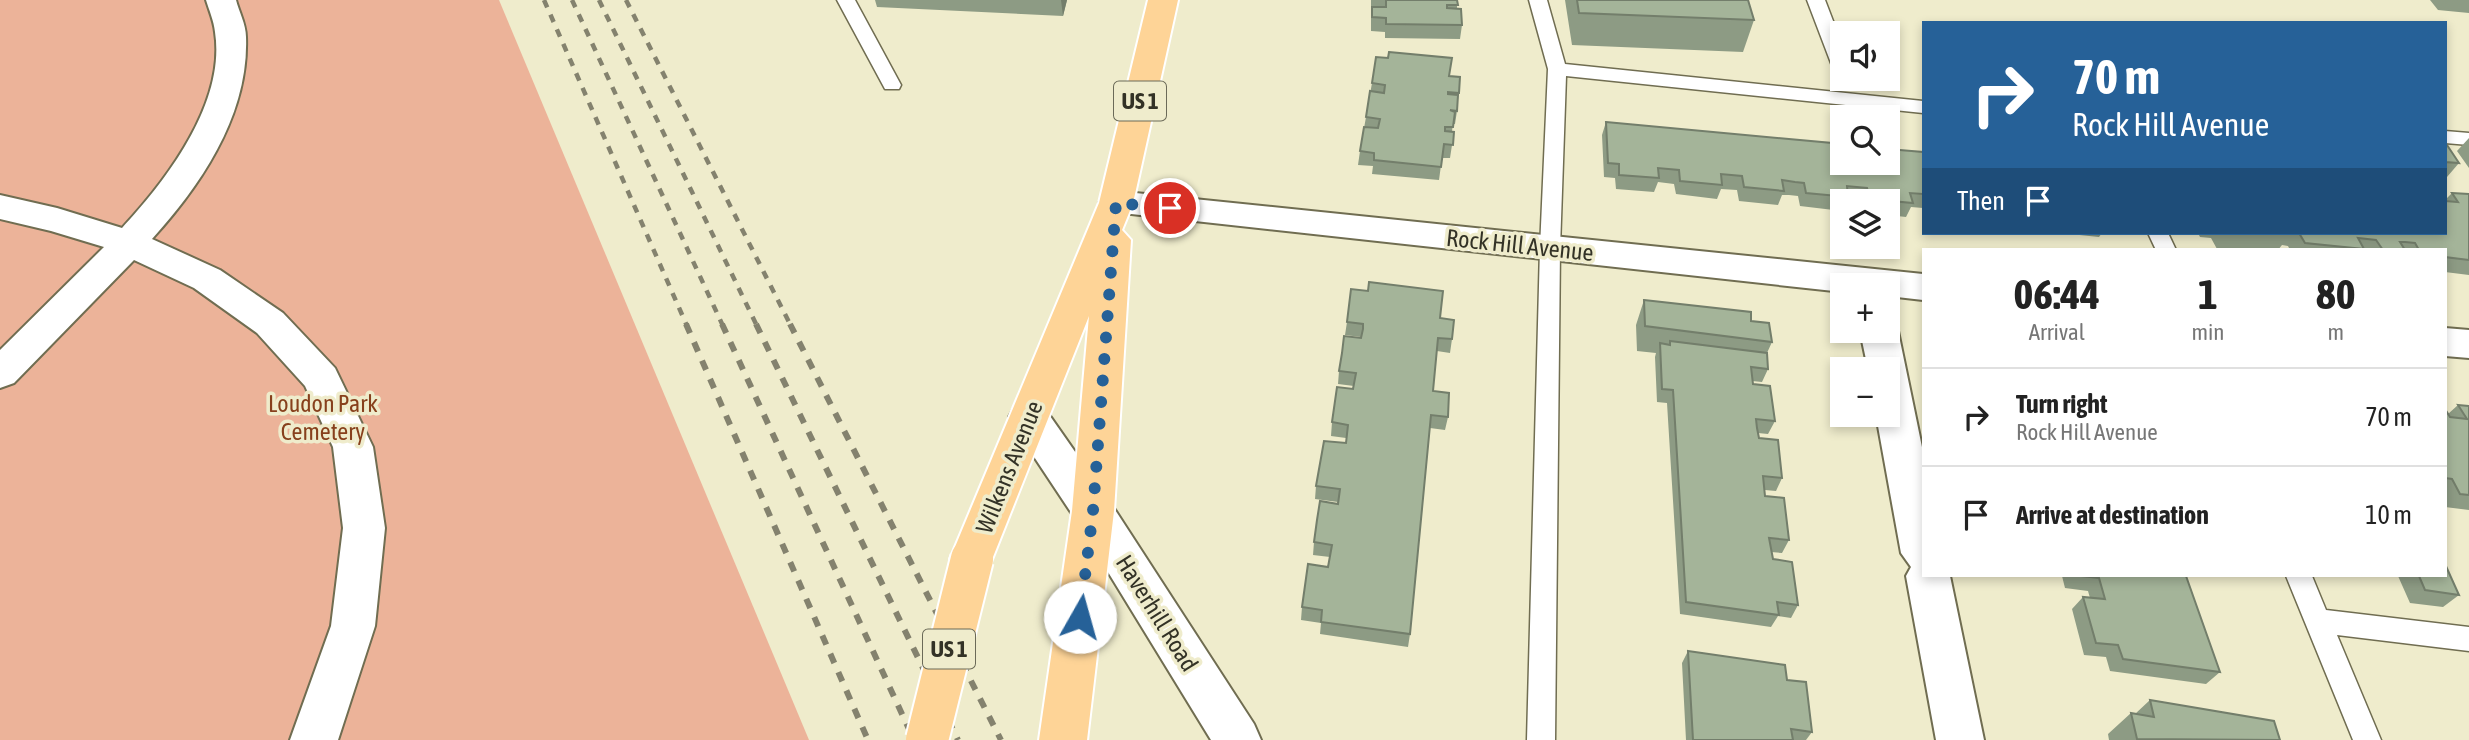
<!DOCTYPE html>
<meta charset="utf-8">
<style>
body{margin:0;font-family:"Asap Condensed",sans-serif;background:#f2f2f2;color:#222;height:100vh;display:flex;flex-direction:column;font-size:26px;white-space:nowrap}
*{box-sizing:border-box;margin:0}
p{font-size:23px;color:#767676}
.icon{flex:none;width:38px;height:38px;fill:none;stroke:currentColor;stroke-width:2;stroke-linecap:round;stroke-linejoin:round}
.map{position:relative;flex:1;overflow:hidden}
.side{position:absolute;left:1922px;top:248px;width:525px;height:329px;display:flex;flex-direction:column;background:#fff;border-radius:0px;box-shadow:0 4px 10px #0003}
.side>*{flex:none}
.top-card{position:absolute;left:1922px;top:21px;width:525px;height:214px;border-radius:0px;box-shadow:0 4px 10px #0003;background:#266198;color:#fff;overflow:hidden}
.buttons{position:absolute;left:1830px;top:21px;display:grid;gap:14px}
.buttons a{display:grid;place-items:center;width:70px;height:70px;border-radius:0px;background:#fff;box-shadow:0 4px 10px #0003;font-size:35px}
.pin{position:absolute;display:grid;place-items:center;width:60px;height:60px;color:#fff;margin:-30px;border:4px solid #fff;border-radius:50%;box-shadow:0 2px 7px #0007}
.me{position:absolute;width:77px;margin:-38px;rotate:7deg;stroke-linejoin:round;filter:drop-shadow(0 0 5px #0008)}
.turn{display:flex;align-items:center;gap:24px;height:147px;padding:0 35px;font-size:32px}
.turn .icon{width:91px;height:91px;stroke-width:2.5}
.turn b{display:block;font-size:49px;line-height:60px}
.then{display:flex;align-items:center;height:66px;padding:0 35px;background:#0003;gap:14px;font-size:26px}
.eta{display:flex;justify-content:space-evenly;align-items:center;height:119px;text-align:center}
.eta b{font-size:42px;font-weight:700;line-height:49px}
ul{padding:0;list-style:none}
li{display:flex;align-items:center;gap:21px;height:98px;padding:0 35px;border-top:2px solid #e0e0e0}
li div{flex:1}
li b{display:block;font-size:26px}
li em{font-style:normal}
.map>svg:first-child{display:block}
.green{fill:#ecb399}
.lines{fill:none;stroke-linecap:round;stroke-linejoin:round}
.lane-casing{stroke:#706d51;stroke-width:3}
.street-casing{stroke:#706d51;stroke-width:4}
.primary-casing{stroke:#fff;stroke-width:4}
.lane{fill:#fff;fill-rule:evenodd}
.street{fill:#fff;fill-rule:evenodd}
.primary{fill:#fed497;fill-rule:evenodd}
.rail-far1{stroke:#84826e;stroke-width:4.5;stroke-dasharray:8 8;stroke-linecap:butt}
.rail{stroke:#84826e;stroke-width:6;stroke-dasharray:10 10;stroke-linecap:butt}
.primary-bridge-casing{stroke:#fff;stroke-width:46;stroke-linecap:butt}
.primary-bridge{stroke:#fed497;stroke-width:42}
.wall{fill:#8d9b84}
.shaded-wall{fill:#737e6b}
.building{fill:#a4b499;stroke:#737e6b;stroke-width:2}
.route{stroke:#266198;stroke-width:12;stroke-dasharray:0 21.6}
.labels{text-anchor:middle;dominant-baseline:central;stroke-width:7;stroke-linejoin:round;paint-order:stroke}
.shield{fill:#efeccc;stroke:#6b6a58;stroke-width:2}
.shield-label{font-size:23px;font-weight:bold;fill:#333226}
.street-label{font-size:24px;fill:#333226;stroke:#efeccc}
.park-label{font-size:24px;fill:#87401c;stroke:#efeccc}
</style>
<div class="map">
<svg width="2469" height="740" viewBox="0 0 2469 740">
<rect width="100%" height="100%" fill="#efeccc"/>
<path class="green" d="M0,0H499L809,740H0Z"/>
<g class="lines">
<defs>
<path id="lane" d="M837,0H855L901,85L899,89H885Z
M1529,0H1547L1565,64L1923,101V113L1566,76L1560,248L1555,740H1527L1540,248L1548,69Z
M1807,0H1825L1843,47V77L1834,71Z
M2445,131L2469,133V145L2445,143Z
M2148,233H2168L2176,250H2156Z
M2286,576H2312L2326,610L2469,627V651L2337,635L2381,740H2353Z"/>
<path id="street" d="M206,0H236C239,12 246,24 246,37C249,114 202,184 152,239L220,270L283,313L335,368L373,447L385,528L375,626L338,740H290L331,626L343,528L333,447L305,386L257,333L194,288L134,260L14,383L0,388V350L104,247L51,231L0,219V195L57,208L122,228C167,180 226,102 215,32C214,21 209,10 206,0Z
M1116,191L1923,274V300L1888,296V285H1843V292L1104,211L1099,203L1104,195Z
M1888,320L1892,321L1898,331L1923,452V576H1950L1984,740H1936L1906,576L1911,567L1901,553L1876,415H1888V369H1868L1860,331H1888Z
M2445,328L2469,330V358L2445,356Z
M1029,402L1043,406L1108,499L1254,724L1261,740H1211L1078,523L1015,428L1009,417L1015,406Z"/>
<path id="primary" d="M1148,0H1178L1133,203L1122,230L1131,240L1114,511L1087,740H1039L1072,511L1089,316L987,572L972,577L957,572L950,559L1099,203Z"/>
</defs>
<use href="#lane" class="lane-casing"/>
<use href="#street" class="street-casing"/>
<use href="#primary" class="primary-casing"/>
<use href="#lane" class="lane"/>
<use href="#street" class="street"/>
<use href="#primary" class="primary"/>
<path class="rail-far1" d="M544,0L687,326
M572,0L723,326
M599,0L757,326
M626,0L791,326"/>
<path class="rail" d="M686,324L868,740
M722,324L914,740
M756,324L958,740
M790,324L1001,740"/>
<defs>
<path id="primary-bridge" d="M927,740L972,559"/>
</defs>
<use href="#primary-bridge" class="primary-bridge-casing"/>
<use href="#primary-bridge" class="primary-bridge"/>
</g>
<path class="wall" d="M875,0H1067L1063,16L877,7Z
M1371,0H1457V8L1462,25L1460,39L1385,38V32L1371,31Z
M1565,0H1748L1754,20L1743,52L1572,45Z
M2430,0H2469V13L2438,10Z
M1449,76L1460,77L1457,111L1455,124H1453L1452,131L1454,132L1450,158H1442L1439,180L1372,174L1373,166L1358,165L1360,151L1372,83Z
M1606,122L1923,152V208L1911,207L1906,217L1888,215V201H1843L1842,211L1800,206L1798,196L1789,195H1782L1778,205L1739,201L1737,190L1721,189L1717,199L1676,194L1674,184L1658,182L1654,192L1616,189L1615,178L1604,177L1602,135Z
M2469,138V168L2457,151Z
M2445,142L2459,163L2447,177H2445Z
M2452,193L2469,194V275L2445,272V250H2290L2288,246L2282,245L2278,250H2228L2217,249L2211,238L2200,237L2198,233H2445V200Z
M2060,233H2102L2099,237Z
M1644,300L1751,321L1772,342L1767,353L1768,369L1762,382L1752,381L1753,384L1775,421L1768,434L1758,433L1759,438L1782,478L1776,491L1765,490V496L1789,540L1782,553L1771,552L1773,559L1798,605L1791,618L1778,616L1771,627L1680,614L1667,403L1657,402L1655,357L1656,353L1637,351L1636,325Z
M1440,318L1452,339L1450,353L1437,351L1433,391L1448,417L1445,430L1430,428L1410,634L1408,647L1320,634L1321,623L1301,620L1302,607L1328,567L1330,557L1313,555L1314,542L1338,502L1315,499L1316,486L1346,443V438L1331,436L1332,422L1353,389L1354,386L1338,384L1339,371L1361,337L1345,335L1347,322Z
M2458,405L2469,406V510L2445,507V409L2448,414Z
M2062,576H2186L2220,672L2206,684L2110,671L2106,657L2084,655L2072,609L2083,597L2090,598L2088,591L2065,588Z
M2398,576H2445L2459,595L2443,607L2410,603Z
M1688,651L1787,680L1812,732L1806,740H1686L1682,663Z
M2150,700L2280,740H2109L2108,734L2131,713L2135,714Z"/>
<path class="shaded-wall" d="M1061,0H1067L1063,16Z"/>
<path class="building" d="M1386,0H1457L1458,5H1447V8L1461,9L1462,25L1386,24V18L1372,17V7H1386Z
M1577,0H1748L1754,20L1579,13Z
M1389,52L1452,58L1449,76L1460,77L1459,93L1448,92V94L1458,95L1457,111L1450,110L1455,112L1453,127H1445V131L1454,132L1453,145L1444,144L1441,167L1374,160V153L1360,151L1364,127L1378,128L1380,119L1366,117L1370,91L1384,93L1385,85L1372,83L1376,57L1388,58Z
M1606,122L1843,144V163H1888V149L1923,152V194L1910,193L1913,203L1870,199L1867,188L1847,186L1848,197L1806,193L1804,183L1795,182L1782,180L1784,191L1744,187L1742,176L1721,174L1722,185L1680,181L1679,170L1658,168L1659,178L1619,175V164L1608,163Z
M2445,142L2459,163L2445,162Z
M2452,193L2469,194V260L2445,257V250H2419L2415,243L2405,242H2400L2405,250H2383L2376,240L2358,238L2364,249L2305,243L2299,233H2445V201L2458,202Z
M1369,282L1443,291L1440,318L1454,320L1452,339L1438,338L1433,391L1449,393L1448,417L1431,415L1410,634L1321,622L1322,610L1302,607L1308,564L1328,567L1332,545L1314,542L1317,520L1320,501L1338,504L1340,489L1316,486L1324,441L1346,443L1348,425L1332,422L1337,387L1353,389L1356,373L1339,371L1342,353L1344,336L1361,338L1363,329V324L1347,322L1351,289L1368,291Z
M1644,300L1751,312V321L1769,323L1772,342L1645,326Z
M1670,341L1767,353L1768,369L1751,367L1753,384L1770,386L1775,421L1756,419L1757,428L1759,438L1778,440L1782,478L1763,476L1765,496L1784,498L1789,540L1769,538L1773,559L1792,562L1798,605L1777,602L1779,615L1686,602L1673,390L1662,389L1660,343L1670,345Z
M2458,405L2469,406V495L2460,494L2452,479L2445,478V409L2450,417L2467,419Z
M2445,564L2459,595L2425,590L2419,576H2445Z
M2081,576H2186L2220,672L2123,659L2118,645L2096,643L2083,597L2105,599L2099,578Z
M1688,651L1785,665L1787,680L1806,682L1812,732L1791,729L1793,740H1693Z
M2150,700L2274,721L2280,740L2137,739L2131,713L2154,717Z"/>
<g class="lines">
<path class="route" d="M1080,617L1093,511L1116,203L1170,208"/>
</g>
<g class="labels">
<g class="shield">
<rect x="1114" y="81.5" width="52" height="39" rx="5"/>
<rect x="923" y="629.5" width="52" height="39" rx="5"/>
</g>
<g class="shield-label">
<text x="1140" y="101">US 1</text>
<text x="949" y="649">US 1</text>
</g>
<g class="street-label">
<text transform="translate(1520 245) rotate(6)">Rock Hill Avenue</text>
<text transform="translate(1009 467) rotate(-68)">Wilkens Avenue</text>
<text transform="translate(1157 613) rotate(58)">Haverhill Road</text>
</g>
<g class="park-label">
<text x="323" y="403">Loudon Park<tspan x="323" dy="28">Cemetery</tspan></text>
</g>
</g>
</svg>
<div class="buttons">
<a><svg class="icon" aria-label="sound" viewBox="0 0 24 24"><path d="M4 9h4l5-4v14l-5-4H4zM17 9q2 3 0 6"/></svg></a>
<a><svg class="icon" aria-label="search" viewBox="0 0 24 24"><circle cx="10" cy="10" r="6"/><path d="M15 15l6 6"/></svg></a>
<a><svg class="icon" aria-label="layers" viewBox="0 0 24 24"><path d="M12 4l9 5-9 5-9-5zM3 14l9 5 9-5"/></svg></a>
<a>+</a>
<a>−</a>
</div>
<div class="pin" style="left:1170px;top:208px;background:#d93025"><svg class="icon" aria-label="arrive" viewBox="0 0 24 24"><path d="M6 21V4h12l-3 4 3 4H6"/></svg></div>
<svg class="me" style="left:1080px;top:617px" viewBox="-20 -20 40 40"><circle r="19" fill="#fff"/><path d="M0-13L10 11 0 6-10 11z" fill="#266198"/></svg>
<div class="top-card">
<div class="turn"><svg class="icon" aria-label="right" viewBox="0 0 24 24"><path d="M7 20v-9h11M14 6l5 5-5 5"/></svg><div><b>70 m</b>Rock Hill Avenue</div></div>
<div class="then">Then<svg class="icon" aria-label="arrive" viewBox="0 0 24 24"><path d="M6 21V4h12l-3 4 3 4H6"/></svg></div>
</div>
<section class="side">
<div class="eta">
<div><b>06:44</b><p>Arrival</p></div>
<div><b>1</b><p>min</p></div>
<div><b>80</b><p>m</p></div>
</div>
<ul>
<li><svg class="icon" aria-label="right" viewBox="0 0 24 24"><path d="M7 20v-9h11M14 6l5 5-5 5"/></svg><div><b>Turn right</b><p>Rock Hill Avenue</p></div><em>70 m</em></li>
<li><svg class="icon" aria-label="arrive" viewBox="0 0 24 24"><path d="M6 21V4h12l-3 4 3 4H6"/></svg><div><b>Arrive at destination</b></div><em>10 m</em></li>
</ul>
</section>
</div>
